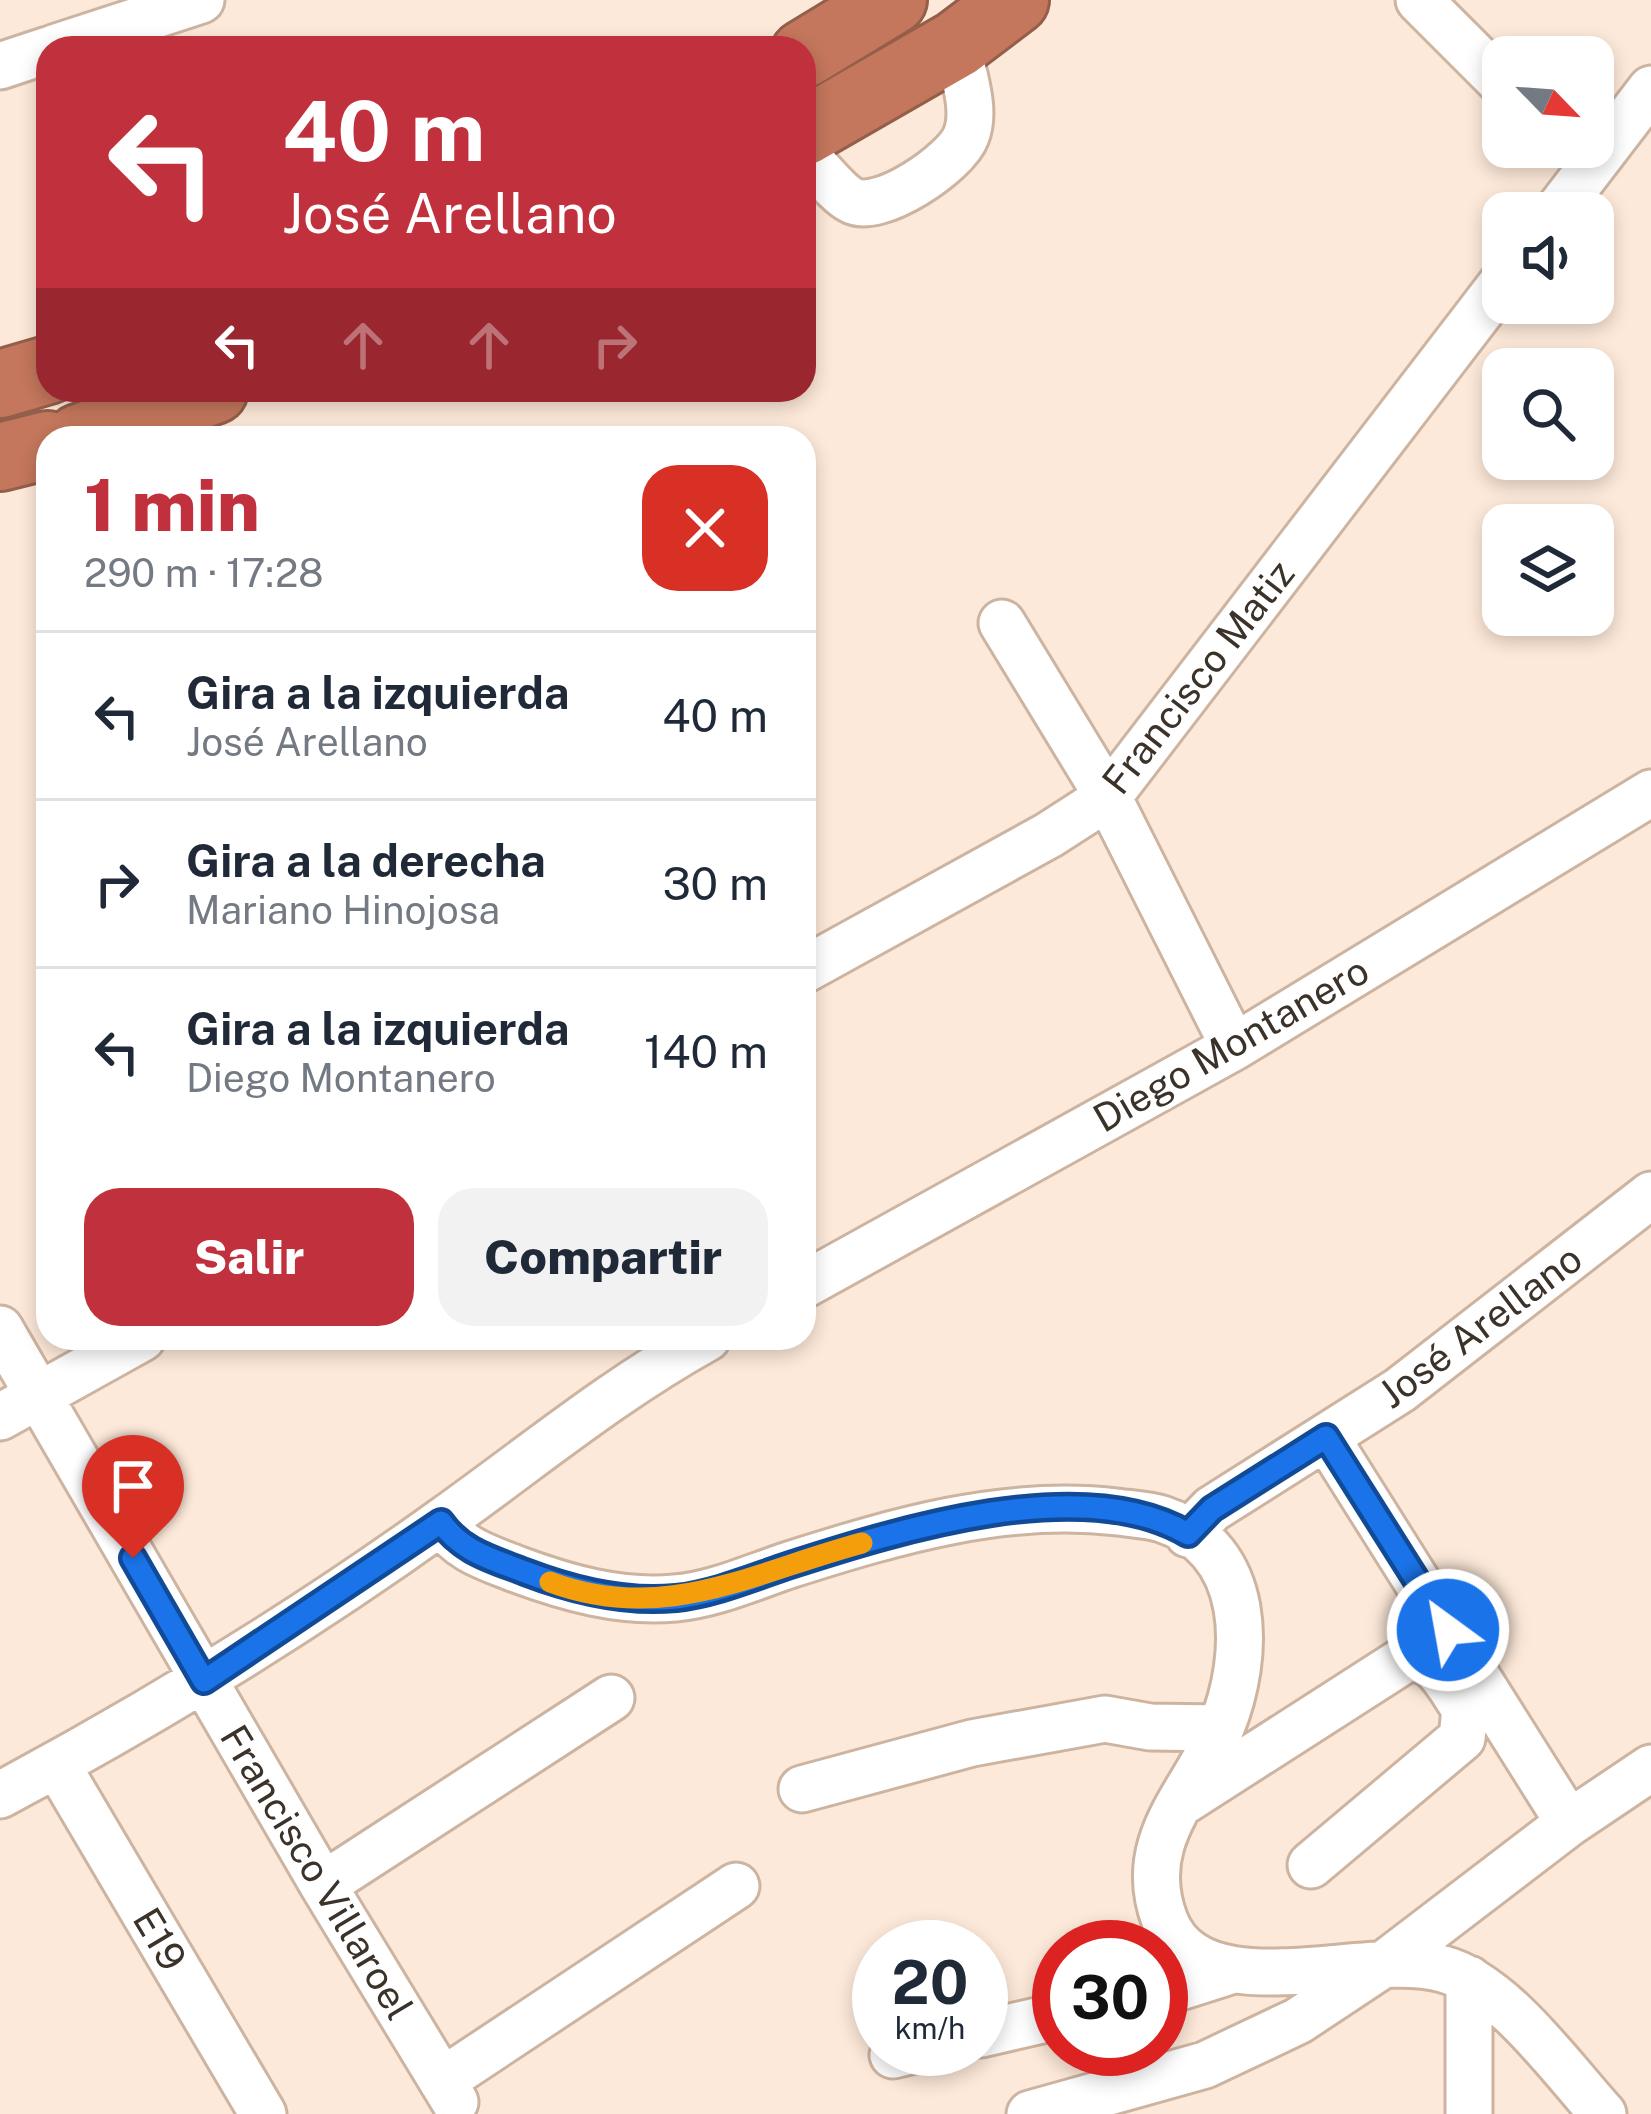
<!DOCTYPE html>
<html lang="es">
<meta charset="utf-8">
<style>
body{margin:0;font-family:"Public Sans",sans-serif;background:#f2f2f3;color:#1f2937;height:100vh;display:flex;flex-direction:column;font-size:45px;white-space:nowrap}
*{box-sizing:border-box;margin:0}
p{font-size:39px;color:#747a83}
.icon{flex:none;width:66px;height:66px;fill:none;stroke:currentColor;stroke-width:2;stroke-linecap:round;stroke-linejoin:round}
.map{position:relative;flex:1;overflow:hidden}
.sheet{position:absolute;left:36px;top:426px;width:780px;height:924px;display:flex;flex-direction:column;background:#fff;border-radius:36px;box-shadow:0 6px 18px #0003}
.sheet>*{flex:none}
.guide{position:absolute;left:36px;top:36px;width:780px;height:366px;border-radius:36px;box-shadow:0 6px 18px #0003;background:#c1313d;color:#fff;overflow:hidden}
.needle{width:78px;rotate:115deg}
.controls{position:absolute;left:1482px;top:36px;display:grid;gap:24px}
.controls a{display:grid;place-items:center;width:132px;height:132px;border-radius:24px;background:#fff;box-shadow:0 6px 18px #0003;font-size:60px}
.speed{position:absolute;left:852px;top:1920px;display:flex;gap:24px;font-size:60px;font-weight:700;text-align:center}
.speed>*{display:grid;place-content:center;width:156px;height:156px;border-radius:50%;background:#fff;box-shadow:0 6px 18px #0003;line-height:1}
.speed small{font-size:30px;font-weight:400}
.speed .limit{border:18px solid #d22;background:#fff;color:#111}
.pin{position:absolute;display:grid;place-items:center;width:102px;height:102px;color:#fff;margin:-123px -51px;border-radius:50% 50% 50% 0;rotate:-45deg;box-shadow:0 0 12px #0007}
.pin .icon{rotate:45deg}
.me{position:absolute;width:132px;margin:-66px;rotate:328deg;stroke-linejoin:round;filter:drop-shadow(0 0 9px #0008)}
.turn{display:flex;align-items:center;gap:42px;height:252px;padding:0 48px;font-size:54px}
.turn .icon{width:156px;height:156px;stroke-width:2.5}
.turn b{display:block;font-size:84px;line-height:102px}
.lanes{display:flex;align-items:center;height:114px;padding:0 48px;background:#0003;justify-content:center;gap:60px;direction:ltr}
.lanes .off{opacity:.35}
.round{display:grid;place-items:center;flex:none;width:126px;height:126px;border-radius:36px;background:#f2f2f3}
.headline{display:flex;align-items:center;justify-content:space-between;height:204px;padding:0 48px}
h1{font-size:72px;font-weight:800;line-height:90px;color:#c1313d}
.button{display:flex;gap:24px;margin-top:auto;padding:24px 48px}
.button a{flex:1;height:138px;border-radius:36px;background:#c1313d;color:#fff;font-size:48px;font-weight:800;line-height:138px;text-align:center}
.button a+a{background:#f2f2f3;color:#1f2937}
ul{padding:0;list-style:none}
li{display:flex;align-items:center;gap:36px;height:168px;padding:0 48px;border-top:3px solid #e0e1e3}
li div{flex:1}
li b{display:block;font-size:45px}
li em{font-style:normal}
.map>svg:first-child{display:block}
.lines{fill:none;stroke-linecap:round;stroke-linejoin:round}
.minor-casing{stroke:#cdb4a1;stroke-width:51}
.highway-casing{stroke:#945f4a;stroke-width:72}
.minor{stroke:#fff;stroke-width:45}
.highway{stroke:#c4775c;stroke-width:66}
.route-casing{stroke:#114b97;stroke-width:30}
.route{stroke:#1a73e8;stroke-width:21}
.slow{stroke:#f59e0b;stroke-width:21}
.labels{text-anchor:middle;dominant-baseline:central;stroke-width:9;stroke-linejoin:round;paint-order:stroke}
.street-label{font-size:39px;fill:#3b322a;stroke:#fff}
</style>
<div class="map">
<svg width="1651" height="2114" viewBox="0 0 1651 2114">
<rect width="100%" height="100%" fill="#fde9d9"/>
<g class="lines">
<defs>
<path id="minor" d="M1419,0L1503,84
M54,48L201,0
M0,66L48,50
M804,154C817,166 837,193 851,200C878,216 956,163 966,136C977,109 962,72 957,44
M1556,213L1651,89
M1002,623L1108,797L1234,1047
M804,970L1049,835L1108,797L1503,282
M804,1285L1234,1047L1651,793
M0,1329L323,1885L455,2102
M0,1417L142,1338
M1326,1437L1569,1823
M441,1522C460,1550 486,1557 516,1569C567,1588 620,1603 675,1598C713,1595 753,1577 789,1565C896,1531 1004,1499 1117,1512C1132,1514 1149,1515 1162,1519C1253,1549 1251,1655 1221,1728C1194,1794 1134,1840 1165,1921C1202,2014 1365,1947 1443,1969C1503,1985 1562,2069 1603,2114
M1188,1534L1212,1509L1400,1390L1651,1195
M57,1765L263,2114
M802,1789L972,1743L1105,1719L1150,1727L1221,1728
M0,1795C153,1713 302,1622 444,1520C531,1458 613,1390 707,1338
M1181,1803L1404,1660C1435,1651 1449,1687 1465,1709L1462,1738L1311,1865
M323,1885L611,1698
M1161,1993L1230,1971
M981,2034L1059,2016
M893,2055L918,2049
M442,2081L736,1886
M1030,2114L1205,2065L1298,2021L1387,1962L1569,1823L1651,1768
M1469,2114V1979"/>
<path id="highway" d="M804,54L893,0
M804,132L957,44L1015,0
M0,384L48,370
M79,438L214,390
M0,457L48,445"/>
</defs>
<use href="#minor" class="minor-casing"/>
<use href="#highway" class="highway-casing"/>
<use href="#minor" class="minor"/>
<use href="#highway" class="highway"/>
</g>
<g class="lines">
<defs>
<path id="route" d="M133,1558L204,1681L441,1522C462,1552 492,1559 525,1572C572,1590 625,1603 676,1598C714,1594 754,1577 790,1565C899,1530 1083,1472 1188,1534L1212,1509L1326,1437L1448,1630"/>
</defs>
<use href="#route" class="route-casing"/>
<use href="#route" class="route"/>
<path class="slow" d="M550,1582C665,1625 753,1572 862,1543"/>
</g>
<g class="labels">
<g class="street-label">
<text transform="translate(1198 677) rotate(-52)">Francisco Matiz</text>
<text transform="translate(1231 1044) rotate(-30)">Diego Montanero</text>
<text transform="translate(1480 1326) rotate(-37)">José Arellano</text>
<text transform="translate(317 1872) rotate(59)">Francisco Villaroel</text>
<text transform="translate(160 1939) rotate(59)">E19</text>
</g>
</g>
</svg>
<div class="controls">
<a><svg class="needle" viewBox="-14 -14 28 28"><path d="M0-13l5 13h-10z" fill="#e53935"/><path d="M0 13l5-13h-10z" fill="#747a83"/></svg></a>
<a><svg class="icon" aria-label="sound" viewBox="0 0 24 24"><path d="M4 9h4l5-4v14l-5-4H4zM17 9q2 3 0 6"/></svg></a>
<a><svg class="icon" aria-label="search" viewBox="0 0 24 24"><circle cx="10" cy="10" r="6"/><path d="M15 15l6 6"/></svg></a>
<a><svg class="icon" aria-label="layers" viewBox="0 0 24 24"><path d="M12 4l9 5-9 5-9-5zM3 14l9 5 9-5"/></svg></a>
</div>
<div class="speed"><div>20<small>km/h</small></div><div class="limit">30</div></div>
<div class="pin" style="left:133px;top:1558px;background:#d93025"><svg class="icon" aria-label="arrive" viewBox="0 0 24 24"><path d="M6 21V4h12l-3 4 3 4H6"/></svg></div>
<svg class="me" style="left:1448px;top:1630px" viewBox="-20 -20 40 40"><circle r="17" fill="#1a73e8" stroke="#fff" stroke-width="3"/><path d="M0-11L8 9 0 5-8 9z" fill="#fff"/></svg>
<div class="guide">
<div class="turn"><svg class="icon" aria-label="left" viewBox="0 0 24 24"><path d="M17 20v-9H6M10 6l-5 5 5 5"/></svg><div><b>40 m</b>José Arellano</div></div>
<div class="lanes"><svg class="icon" aria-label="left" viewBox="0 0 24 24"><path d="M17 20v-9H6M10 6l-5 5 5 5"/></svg><svg class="icon off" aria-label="ahead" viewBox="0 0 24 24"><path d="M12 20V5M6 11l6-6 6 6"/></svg><svg class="icon off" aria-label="ahead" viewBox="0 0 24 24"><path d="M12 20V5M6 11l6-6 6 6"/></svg><svg class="icon off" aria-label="right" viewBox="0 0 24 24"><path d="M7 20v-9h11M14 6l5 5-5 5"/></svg></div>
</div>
<section class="sheet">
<div class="headline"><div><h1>1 min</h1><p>290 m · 17:28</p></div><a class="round" style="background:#d93025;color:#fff"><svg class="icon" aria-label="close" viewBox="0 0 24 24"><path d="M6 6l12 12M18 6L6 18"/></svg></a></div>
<ul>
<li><svg class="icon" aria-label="left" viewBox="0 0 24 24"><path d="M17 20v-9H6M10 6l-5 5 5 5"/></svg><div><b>Gira a la izquierda</b><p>José Arellano</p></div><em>40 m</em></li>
<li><svg class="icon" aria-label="right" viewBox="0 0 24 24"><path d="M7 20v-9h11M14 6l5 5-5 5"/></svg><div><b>Gira a la derecha</b><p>Mariano Hinojosa</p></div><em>30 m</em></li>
<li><svg class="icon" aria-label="left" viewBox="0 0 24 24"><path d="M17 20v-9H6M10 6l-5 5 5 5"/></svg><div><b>Gira a la izquierda</b><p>Diego Montanero</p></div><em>140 m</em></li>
</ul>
<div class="button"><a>Salir</a><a>Compartir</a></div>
</section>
</div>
